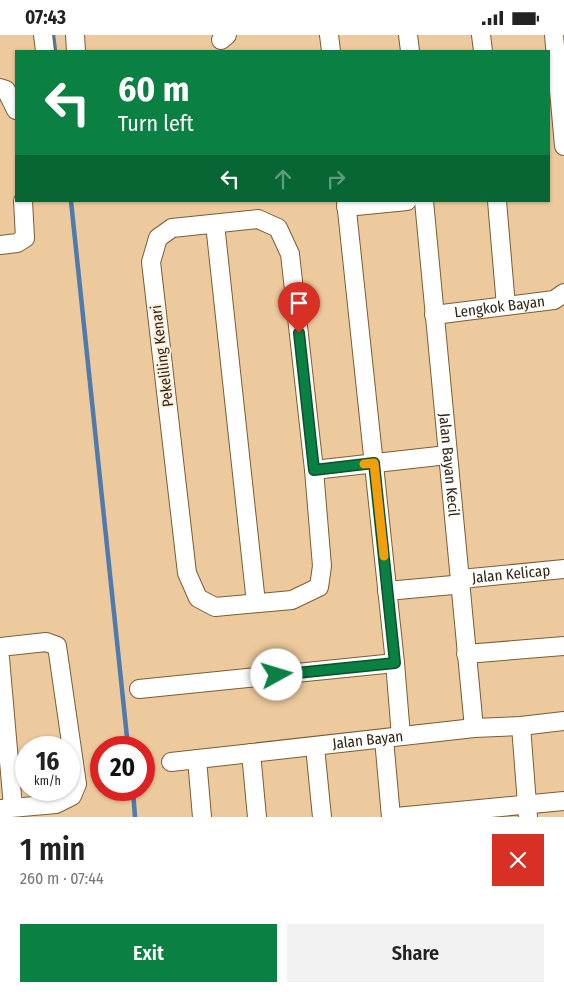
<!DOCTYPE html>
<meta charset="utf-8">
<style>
body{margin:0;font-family:"Fira Sans Condensed",sans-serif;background:#f2f2f2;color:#222;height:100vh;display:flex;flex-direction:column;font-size:19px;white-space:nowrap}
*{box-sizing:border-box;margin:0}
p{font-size:16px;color:#767676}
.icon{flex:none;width:28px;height:28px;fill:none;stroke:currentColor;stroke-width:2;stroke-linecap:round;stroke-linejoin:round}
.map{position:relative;height:782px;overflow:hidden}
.sheet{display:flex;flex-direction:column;background:#fff;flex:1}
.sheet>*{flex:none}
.hud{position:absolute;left:15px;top:15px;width:535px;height:152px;border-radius:0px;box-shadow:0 1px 4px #0004;background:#0b8043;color:#fff;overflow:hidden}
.speed{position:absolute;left:15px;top:701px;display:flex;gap:10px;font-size:25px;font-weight:700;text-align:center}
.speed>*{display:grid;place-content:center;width:65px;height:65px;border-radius:50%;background:#fff;box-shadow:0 1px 4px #0004;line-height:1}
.speed small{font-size:12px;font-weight:400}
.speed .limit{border:8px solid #d22;background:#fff;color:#111}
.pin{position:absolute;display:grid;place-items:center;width:42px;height:42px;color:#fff;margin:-51px -21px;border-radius:50% 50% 50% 0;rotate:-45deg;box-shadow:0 0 5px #0007}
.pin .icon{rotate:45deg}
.me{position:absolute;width:55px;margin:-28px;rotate:84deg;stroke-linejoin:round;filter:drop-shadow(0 0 4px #0008)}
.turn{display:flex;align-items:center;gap:18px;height:105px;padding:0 20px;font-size:22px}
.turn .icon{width:65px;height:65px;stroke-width:2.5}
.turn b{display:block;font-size:35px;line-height:42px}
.lanes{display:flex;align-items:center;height:48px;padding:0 20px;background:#0003;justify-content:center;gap:25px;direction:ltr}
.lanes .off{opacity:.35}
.round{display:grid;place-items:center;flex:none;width:52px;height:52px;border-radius:0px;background:#f2f2f2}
.headline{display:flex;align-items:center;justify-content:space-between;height:85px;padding:0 20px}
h1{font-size:30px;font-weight:600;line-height:38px}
.primary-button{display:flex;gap:10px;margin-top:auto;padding:10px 20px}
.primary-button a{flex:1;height:58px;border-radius:0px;background:#0b8043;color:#fff;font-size:20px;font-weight:600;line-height:58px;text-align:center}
.primary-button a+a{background:#f2f2f2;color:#222}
.status{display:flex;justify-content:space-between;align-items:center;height:35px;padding:0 25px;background:#fff;direction:ltr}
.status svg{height:14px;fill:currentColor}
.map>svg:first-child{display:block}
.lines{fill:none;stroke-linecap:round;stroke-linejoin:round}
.stream{stroke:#4e7aae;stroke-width:4.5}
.minor-casing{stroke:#7b5d32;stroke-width:20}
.minor{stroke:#fff;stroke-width:18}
.route-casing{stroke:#07532c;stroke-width:12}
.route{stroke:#0b8043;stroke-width:9}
.slow{stroke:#f59e0b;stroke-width:9}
.labels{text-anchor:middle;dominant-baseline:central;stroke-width:4;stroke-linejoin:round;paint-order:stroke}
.street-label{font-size:15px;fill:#2f2311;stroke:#fdefdd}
</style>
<div class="status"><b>07:43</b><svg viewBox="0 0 49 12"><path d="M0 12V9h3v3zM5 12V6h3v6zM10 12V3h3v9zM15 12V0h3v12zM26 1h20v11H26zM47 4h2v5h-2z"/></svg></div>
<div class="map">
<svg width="564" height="782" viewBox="0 0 564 782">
<rect width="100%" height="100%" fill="#edca9d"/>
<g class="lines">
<path class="stream" d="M53,0L55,16
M71,166L128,712
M133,755L135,782"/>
<defs>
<g id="minor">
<path d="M43,0L45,16"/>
<path d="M75,0L76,16"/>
<path d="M329,0L331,16"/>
<path d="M408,0L410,16"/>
<path d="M481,0L483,16"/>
<path d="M554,0L564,111"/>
<path d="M221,5L227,0"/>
<path d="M0,53L6,55L16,75"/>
<path d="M346,166L395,628L401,701"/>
<path id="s1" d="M424,166L474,693"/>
<path d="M497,166L506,271"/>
<path d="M346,172L407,166"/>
<path d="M258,184L278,193L290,219L314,435L322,531L319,552L292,565L215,572L198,563L187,538L151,227L158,203L172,193Z"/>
<path d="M215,189L256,568"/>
<path d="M0,210L17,208L25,203L23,166"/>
<path id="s2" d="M434,280L554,265L564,258"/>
<path d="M314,435L447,420"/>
<path id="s3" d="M387,556L453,550L465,544L471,543L564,534"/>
<path d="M0,612L46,607L57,611L77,749L72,761L56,769L0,774"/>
<path d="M466,619L564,611"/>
<path d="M0,623L13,772"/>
<path d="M139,654L395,628"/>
<path d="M521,691L528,782"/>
<path d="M384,704L391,782"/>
<path d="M315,712L322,782"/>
<path d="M251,718L257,782"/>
<path d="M197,724L202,782"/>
<path id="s4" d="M171,727L474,693L521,691L564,686"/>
<path d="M396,782L564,766"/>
</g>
</defs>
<use href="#minor" class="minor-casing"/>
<use href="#minor" class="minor"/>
</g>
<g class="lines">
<defs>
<path id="route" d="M277,640L395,628L374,428L314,435L299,298"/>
</defs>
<use href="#route" class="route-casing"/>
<use href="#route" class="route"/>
<path class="slow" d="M364,429L374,428L384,521"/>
</g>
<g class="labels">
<g class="street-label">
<text stroke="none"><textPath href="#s2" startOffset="66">Lengkok Bayan</textPath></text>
<text transform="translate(162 321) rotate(-97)">Pekeliling Kenari</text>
<text stroke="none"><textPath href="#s1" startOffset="265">Jalan Bayan Kecil</textPath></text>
<text stroke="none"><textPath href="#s3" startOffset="126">Jalan Kelicap</textPath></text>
<text stroke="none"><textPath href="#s4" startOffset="198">Jalan Bayan</textPath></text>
</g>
</g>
</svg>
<div class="speed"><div>16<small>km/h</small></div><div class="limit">20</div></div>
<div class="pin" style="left:299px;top:298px;background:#d93025"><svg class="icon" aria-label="arrive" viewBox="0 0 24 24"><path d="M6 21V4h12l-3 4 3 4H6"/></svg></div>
<svg class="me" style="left:277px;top:640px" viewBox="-20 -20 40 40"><circle r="19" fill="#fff"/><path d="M0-13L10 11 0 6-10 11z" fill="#0b8043"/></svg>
<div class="hud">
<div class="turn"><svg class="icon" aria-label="left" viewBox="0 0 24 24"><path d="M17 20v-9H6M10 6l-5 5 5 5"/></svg><div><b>60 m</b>Turn left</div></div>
<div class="lanes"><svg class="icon" aria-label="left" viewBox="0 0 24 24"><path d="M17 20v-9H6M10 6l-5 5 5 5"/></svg><svg class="icon off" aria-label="ahead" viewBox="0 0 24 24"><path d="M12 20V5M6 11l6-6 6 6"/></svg><svg class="icon off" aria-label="right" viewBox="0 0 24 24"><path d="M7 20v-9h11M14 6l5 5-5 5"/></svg></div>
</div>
</div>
<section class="sheet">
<div class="headline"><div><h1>1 min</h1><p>260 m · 07:44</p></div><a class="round" style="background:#d93025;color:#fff"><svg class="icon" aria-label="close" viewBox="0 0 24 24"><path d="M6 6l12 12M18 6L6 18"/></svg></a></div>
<div class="primary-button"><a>Exit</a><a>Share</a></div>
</section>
